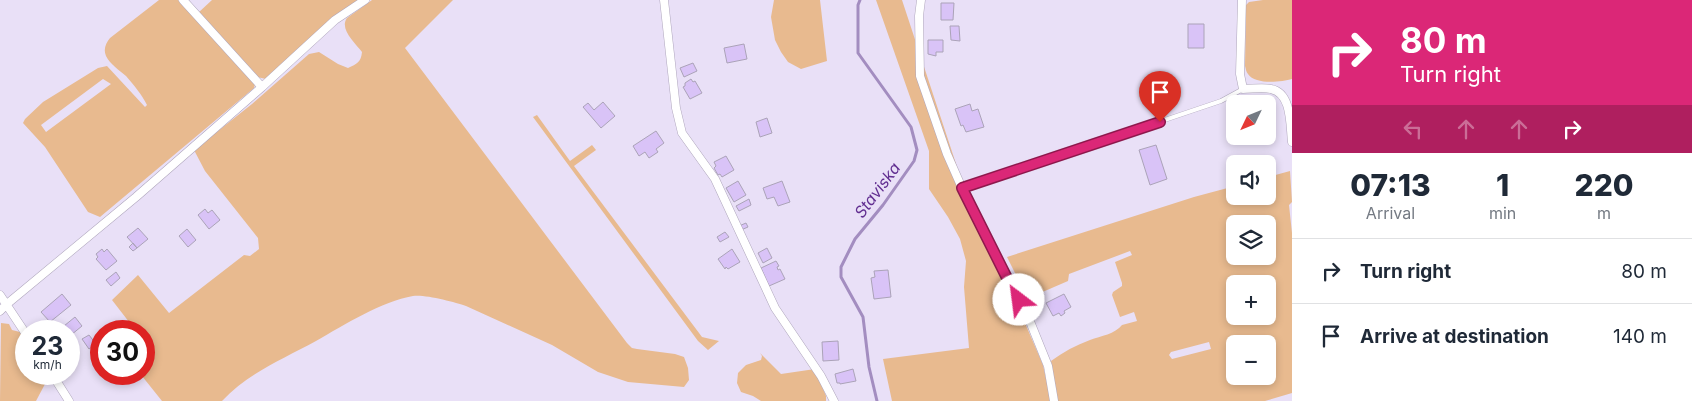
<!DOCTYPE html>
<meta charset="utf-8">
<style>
body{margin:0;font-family:Inter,sans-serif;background:#f6f6f7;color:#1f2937;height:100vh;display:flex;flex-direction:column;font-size:19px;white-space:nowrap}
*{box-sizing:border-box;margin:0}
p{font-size:16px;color:#747a83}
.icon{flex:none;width:28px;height:28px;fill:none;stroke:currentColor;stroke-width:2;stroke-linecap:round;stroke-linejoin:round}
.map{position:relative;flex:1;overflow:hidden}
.drawer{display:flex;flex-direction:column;background:#fff;width:400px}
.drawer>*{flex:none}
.guide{background:#db2777;color:#fff;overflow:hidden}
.needle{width:32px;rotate:227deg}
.fabs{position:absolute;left:1226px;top:95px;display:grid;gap:10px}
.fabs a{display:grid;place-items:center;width:50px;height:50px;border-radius:8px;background:#fff;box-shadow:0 2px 8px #0003;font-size:25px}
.speed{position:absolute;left:15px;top:320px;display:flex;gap:10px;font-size:25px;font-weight:700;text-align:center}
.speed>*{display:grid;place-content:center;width:65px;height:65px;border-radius:50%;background:#fff;box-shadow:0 2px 8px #0003;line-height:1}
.speed small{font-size:12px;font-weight:400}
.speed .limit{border:8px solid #d22;background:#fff;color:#111}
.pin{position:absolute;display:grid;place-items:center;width:42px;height:42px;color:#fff;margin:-51px -21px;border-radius:50% 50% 50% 0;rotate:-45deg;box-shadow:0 0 5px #0007}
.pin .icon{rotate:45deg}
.me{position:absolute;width:55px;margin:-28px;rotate:330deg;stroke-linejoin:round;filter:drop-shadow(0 0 4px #0008)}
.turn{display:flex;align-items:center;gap:18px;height:105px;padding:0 25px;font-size:22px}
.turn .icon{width:65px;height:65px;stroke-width:2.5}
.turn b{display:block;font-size:35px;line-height:42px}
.lanes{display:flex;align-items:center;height:48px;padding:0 25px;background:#0003;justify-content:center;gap:25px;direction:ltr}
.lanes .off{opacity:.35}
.eta{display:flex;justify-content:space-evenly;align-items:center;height:85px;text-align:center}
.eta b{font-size:30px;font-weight:800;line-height:35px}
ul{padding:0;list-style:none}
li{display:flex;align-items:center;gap:15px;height:65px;padding:0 25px;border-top:1px solid #e0e1e3}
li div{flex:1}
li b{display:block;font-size:19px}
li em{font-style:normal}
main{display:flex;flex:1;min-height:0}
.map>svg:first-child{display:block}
.green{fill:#e8ba8f;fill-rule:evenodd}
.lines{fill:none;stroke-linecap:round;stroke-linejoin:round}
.stream{stroke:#a38dc0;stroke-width:3}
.building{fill:#d9c3f7;stroke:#aba3b8}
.service-casing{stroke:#afa6bc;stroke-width:5}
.minor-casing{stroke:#afa6bc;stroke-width:9}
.service{stroke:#fff;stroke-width:4}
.minor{stroke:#fff;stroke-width:8}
.route-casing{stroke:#8e194d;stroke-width:12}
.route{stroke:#db2777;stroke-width:9}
.labels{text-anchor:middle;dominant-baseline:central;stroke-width:4;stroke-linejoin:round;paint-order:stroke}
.water-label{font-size:16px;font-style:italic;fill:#622f91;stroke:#e9e0f7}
</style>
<main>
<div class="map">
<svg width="1292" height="401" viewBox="0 0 1292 401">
<rect width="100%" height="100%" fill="#e9e0f7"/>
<path class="green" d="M159,0H178L253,81L255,84L254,88L100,217L88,212L45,147L23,123L25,119L43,102L98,68L107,66L145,107L147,105C142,95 134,85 126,76C119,70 110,64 106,56C103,49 106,43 110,38ZM103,79L111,84L46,132L41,125Z
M212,0H359L266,79L257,77L198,13Z
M372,0H453L405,48L627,343L632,348L637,349L675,354L684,357L688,368L689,380L684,387L628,382L598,372L552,345L466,306C455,302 424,294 413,296C382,301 344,325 316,341C283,359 248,373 222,401H162L142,376L137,374H144V331H136L112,300L138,275L169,313L244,255L250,256L259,249L258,238L205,171L194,150L252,104L309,54L319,52L338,64L348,68C357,64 361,62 362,52C355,43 339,29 347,18Z
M774,0H820L827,61L801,69L788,62L781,52L775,40L771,17Z
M876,0H902L963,185L1004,280L1016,302L1043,365L1051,401H892L883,359L969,348L964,287L966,261L960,239L948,217L929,189V151Z
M1263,0H1292V79C1281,82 1255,85 1248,74C1246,72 1246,69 1245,66L1246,5L1249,2Z
M537,115L570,161L592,145L596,150L574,166L702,337L719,341L708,350L698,341L533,117Z
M1290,171L1292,202L1289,205L1292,233V393L1265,401H1058L1051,361C1063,352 1076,345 1090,340C1101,336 1115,334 1122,325L1137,321L1134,312L1120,317L1112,295L1113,292L1122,286V283L1115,262L1132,255L1130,251L1069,274L1068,281L1024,300L1013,283L1017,277L1007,257L1194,197L1235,186V196H1268V177ZM1235,224H1268V256H1235ZM1235,284H1268V316H1235ZM1209,342L1211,349L1172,359L1169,355L1171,352ZM1235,344H1268V376H1235Z
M1,323L9,324L12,330L20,332L26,340V374H48L45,384L36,401H0Z
M760,353L781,374L815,369L826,396V401H761L753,396L741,392L737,383L738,373L746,365L761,360L762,356Z"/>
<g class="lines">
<path class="stream" d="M860,0L858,5V53L911,127L917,150L914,161L883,205L855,239L841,267V277L863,317L869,367L877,401"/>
</g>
<path class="building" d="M941,3H954L953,20H941Z
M1188,24H1204V48H1188Z
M950,26H959L960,41L951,40Z
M928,40H943V52H936V56L928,54Z
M744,44L747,59L727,63L724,48Z
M693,63L697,71L684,77L680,68Z
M691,79L693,82L695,81L702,93L690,99L683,87L685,86V83Z
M603,102L615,116L601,128L583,107L588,103L594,110Z
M970,104L972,111L978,109L984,127L966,132L963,125L961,126L955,109Z
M767,118L772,133L760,137L756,122Z
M656,131L664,143L656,149L658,152L649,158L645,152L639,156L633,146Z
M1156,145L1167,179L1150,185L1139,150Z
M726,156L734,170L722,177L720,174L718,175L714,168L716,166L714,162Z
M738,181L746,195L734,202L726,188Z
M782,181L790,202L778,206L774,197L767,199L763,188Z
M749,199L751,205L739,211L736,206Z
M205,209L208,213L212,210L220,220L209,229L198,215Z
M746,223L748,227L741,230L739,226Z
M138,228L148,239L137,248L127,237Z
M187,229L196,240L188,247L179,236Z
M725,232L729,237L720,242L717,237Z
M133,243L137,248L133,251L129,247Z
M767,248L772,258L763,263L758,253Z
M102,249L104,252L107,249L117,261L106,270L96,259L98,257L96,254Z
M732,249L740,262L728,269L726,267L725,269L718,259Z
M776,261L779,266L777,267L778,270L780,269L785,279L769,286L761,268Z
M888,270L891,297L874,299L871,278L875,277L874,271Z
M116,272L120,278L111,286L106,280Z
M62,294L71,305L50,322L41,312Z
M1064,294L1071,307L1064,311L1065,313L1061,316L1059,313L1053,316L1046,303Z
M75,317L82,326L71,335L64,326Z
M89,335L96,344L89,349L82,339Z
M838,341L839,360L823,361L822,342Z
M853,369L856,381L840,384V383H837L835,374Z"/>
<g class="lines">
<defs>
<path id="service" d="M963,188L1221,101L1243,89"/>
<path id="minor" d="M183,0L262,87
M664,0L676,108L682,133L715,179L775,308L821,376L834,401
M921,0L919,16L920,76L947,154L962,188L1014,292L1025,309L1048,366L1054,401
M1242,0L1240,74L1243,89C1252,89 1263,87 1271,89C1292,93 1290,125 1292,142
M0,295L26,334
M0,311L7,304L136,197L262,87L335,20L365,0
M52,374L69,401"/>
</defs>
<use href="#service" class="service-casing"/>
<use href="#minor" class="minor-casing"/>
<use href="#service" class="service"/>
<use href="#minor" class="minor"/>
</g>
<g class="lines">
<defs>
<path id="route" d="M1019,300L1014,292L962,188L1160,122"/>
</defs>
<use href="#route" class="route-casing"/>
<use href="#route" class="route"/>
</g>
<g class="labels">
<g class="water-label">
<text transform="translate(877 190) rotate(-53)">Staviska</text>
</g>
</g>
</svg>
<div class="fabs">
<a><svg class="needle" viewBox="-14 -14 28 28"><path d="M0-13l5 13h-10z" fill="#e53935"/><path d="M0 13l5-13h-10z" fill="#747a83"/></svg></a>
<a><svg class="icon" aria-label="sound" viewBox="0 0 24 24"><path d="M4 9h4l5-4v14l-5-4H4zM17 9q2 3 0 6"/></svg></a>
<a><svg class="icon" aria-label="layers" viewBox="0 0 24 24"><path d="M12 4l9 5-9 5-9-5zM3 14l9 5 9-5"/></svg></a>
<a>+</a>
<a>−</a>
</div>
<div class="speed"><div>23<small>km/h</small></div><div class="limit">30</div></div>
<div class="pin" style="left:1160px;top:122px;background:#d93025"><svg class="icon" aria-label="arrive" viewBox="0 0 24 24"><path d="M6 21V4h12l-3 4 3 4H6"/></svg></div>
<svg class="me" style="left:1019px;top:300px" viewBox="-20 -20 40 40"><circle r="19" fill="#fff"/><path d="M0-13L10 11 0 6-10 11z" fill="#db2777"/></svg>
</div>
<section class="drawer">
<div class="guide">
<div class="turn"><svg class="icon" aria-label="right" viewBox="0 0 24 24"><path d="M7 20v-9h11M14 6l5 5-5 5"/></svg><div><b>80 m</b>Turn right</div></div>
<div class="lanes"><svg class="icon off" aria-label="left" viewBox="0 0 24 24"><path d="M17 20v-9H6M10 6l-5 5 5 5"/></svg><svg class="icon off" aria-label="ahead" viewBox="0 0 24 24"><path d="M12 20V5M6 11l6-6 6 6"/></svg><svg class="icon off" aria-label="ahead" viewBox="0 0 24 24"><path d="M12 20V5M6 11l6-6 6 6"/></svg><svg class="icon" aria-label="right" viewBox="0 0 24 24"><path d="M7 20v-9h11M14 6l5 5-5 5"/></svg></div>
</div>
<div class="eta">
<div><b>07:13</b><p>Arrival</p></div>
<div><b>1</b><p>min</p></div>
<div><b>220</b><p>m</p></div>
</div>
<ul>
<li><svg class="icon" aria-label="right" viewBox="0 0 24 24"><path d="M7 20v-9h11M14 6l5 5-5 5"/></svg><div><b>Turn right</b></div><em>80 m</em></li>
<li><svg class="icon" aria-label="arrive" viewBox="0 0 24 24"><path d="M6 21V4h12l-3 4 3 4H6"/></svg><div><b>Arrive at destination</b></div><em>140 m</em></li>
</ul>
</section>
</main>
